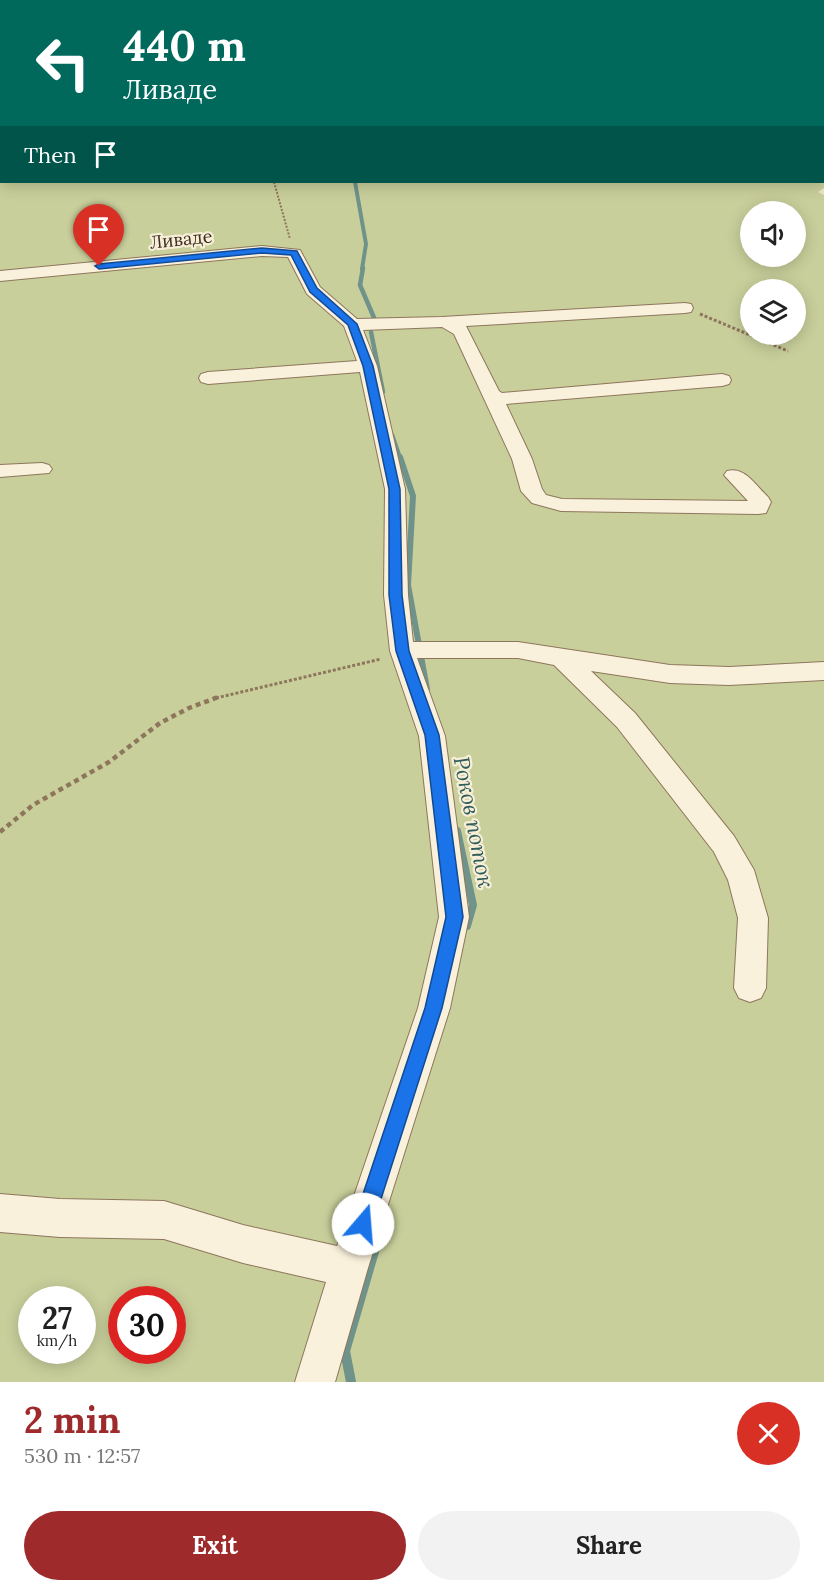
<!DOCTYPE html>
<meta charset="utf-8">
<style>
body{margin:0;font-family:Lora,serif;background:#f2f2f2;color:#222;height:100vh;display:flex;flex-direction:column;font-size:22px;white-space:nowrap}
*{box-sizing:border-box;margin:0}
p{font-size:20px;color:#767676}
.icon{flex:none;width:33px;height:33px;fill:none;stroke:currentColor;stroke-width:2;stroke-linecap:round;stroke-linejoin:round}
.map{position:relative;height:1382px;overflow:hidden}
.sheet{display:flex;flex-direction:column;background:#fff;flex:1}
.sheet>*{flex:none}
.hud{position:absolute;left:0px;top:0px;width:825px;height:183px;box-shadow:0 3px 15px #0003;background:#00695c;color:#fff;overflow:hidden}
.fabs{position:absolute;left:740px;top:201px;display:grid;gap:12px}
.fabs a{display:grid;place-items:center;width:66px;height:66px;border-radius:50%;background:#fff;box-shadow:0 3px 15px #0003;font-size:30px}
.speed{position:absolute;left:18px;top:1286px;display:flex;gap:12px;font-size:30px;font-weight:700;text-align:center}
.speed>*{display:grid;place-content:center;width:78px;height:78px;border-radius:50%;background:#fff;box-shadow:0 3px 15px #0003;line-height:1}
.speed small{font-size:15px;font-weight:400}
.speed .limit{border:9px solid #d22;background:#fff;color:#111}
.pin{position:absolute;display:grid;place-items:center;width:51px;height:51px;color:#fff;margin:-62px -26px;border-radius:50% 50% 50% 0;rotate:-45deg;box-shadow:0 0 6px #0007}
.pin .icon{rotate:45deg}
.me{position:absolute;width:66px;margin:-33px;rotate:18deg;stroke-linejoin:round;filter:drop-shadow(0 0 4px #0008)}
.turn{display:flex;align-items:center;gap:21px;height:126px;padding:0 24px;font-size:27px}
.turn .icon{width:78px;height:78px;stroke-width:2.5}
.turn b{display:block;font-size:42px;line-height:51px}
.then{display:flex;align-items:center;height:57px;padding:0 24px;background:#0003;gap:12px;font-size:22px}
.round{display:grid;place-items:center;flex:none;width:63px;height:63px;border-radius:32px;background:#f2f2f2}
.summary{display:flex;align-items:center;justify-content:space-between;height:102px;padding:0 24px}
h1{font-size:36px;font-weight:700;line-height:45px;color:#9e2a2b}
.primary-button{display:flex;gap:12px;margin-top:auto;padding:12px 24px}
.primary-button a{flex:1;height:69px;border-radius:36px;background:#9e2a2b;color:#fff;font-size:24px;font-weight:700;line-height:69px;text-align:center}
.primary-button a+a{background:#f2f2f2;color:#222}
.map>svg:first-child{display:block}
.farmland{fill:#e6deb5}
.green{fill:#c9cf9b;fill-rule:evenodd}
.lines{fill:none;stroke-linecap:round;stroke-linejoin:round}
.stream-far4{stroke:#6f938a;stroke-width:4}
.stream-far3{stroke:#6f938a;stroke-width:4.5}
.stream-far2{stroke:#6f938a;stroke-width:6}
.stream-far1{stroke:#6f938a;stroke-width:8}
.stream{stroke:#6f938a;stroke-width:10}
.street-casing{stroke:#8d765c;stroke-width:2}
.path-far3{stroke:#8d765c;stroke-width:1.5;stroke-dasharray:2 1.5;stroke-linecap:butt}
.path-far2{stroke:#8d765c;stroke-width:2;stroke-dasharray:2 1.5;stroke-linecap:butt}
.path-far1{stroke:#8d765c;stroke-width:3;stroke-dasharray:3 2;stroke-linecap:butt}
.path{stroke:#8d765c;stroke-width:4.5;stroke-dasharray:5 4;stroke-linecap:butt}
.street{fill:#faf1dc;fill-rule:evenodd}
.route{fill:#1a73e8;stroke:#114b97;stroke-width:1.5}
.labels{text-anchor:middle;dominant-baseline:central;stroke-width:4.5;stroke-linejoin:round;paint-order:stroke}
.far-street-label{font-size:18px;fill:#3d2e20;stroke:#f7eed8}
.water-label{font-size:22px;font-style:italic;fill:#2f5d5a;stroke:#f7eed8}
</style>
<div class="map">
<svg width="824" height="1382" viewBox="0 0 824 1382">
<rect width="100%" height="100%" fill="#f0e4c8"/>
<path class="farmland" d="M29,0H287L29,2Z
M384,0H824V82V2L382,1Z"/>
<path class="green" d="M0,76L2,182H824V82V188L818,192L824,195V1382H0ZM750,212H795V256H750ZM750,290H795V334H750ZM32,1299H82V1350H32ZM122,1299H172V1350H122Z"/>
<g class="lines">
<path class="stream-far4" d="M355,182L366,244L362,269"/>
<path class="stream-far3" d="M363,268L360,285L375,320
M371,332L383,392
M392,435L400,458"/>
<path class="stream-far2" d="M400,457L413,496L408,585L427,689"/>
<path class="stream-far1" d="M457,831L473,905L467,926"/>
<path class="stream" d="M351,1382L345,1351L380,1231"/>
<defs>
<path id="street" d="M262,246L300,250L320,287L357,319L442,317L685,303L691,304L693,308L691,312L685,313L466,326L499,391L502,393L722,374L729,376L731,380L729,384L722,386L506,404L532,459L542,489L546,495L562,499L748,501L724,475L727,471C745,466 756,486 768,497L771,502L766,513L758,514L561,511L532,503L521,491L512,459L454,334L442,327L363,330L377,366L405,489L408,595L413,642H518L670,665L729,667L824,662V680L729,685L670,683L591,671L635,713L734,836L754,870L768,918L766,988L761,998L750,1002L739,998L734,988L738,918L728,880L714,852L617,727L554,665L518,658H417L445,736L469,917L450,1008L368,1268L335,1382H295L326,1282L243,1263L164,1239L60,1237L0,1232V1194L60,1199L164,1201L243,1225L337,1246L418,1008L439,917L419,736L390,651L384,595L385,489L360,372L208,384L201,382L199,378L201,374L208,372L357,361L344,326L307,294L288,257L262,256L0,281V271Z
M42,463L49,465L52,469L49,473L0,477V465Z"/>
</defs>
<use href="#street" class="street-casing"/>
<path class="path-far3" d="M3,2L6,0
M291,2L293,0"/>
<path class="path-far2" d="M274,182L290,239"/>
<path class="path-far1" d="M700,314L788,351
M216,698L381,659"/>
<path class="path" d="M0,832L33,805L109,762L160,723L189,708L221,696"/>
<use href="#street" class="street"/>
</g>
<path class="route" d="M262,248L297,251L317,288L357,324L373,366L400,489L402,595L409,651L439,735L463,917L442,1008L373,1224L370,1232L363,1234L356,1232L353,1224L425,1008L446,917L425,735L396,651L389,595V489L363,366L348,325L310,292L291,255L262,253L99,269L95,266L99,264Z"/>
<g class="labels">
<g class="far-street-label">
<text transform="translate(181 239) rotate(-6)">Ливаде</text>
</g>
<g class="water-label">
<text transform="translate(474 822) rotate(79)">Роков поток</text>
</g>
</g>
</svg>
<div class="fabs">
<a><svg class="icon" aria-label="sound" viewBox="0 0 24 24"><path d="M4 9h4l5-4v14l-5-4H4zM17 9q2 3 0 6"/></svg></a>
<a><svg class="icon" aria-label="layers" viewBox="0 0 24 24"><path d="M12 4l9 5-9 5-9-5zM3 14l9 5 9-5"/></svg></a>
</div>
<div class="speed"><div>27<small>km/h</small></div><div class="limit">30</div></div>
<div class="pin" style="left:99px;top:266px;background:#d93025"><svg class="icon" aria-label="arrive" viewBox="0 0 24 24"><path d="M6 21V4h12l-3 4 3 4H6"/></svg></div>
<svg class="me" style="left:363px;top:1224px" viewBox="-20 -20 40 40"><circle r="19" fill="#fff"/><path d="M0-13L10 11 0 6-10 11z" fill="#1a73e8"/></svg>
<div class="hud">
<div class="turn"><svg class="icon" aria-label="left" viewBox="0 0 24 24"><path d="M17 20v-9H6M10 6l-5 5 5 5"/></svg><div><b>440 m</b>Ливаде</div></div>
<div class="then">Then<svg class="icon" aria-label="arrive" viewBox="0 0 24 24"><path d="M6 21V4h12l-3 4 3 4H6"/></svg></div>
</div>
</div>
<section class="sheet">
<div class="summary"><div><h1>2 min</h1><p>530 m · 12:57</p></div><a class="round" style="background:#d93025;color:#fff"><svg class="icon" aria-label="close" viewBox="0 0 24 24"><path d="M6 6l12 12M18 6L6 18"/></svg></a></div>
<div class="primary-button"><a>Exit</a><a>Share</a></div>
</section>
